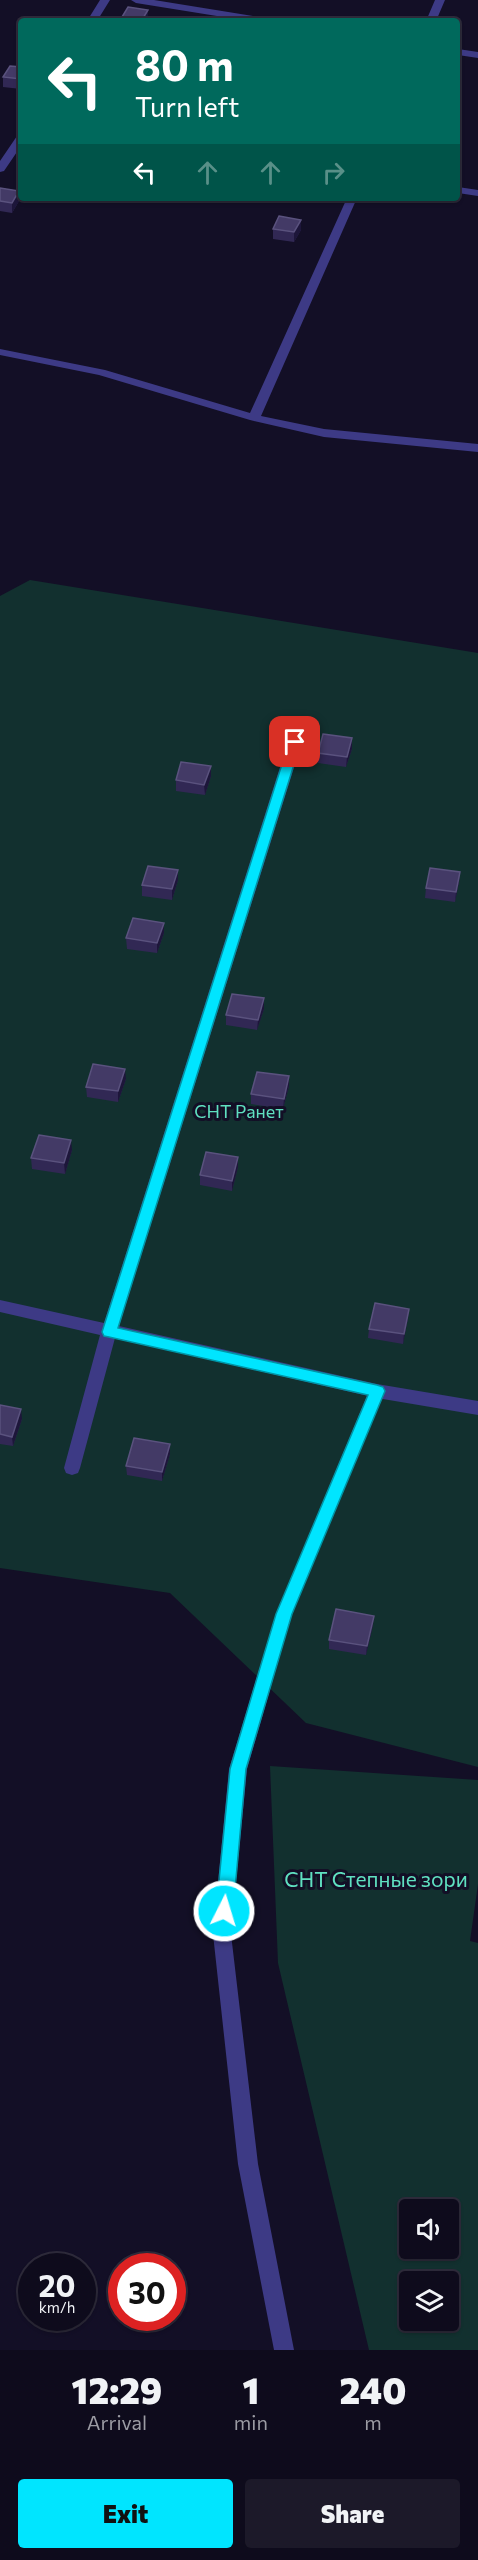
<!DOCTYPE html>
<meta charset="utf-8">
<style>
body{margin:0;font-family:Commissioner,sans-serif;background:#1c1929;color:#f1f3f6;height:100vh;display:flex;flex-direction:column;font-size:22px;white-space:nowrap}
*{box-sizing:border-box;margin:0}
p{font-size:20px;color:#9b9ba3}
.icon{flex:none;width:33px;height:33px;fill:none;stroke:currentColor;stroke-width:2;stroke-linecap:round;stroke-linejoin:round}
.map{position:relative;height:2350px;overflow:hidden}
.side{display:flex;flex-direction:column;background:#0e0b1c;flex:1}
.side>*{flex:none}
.guide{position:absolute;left:18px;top:18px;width:442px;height:183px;border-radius:6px;box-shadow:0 2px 4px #0004,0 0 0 2px #2e2b3b;background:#00695c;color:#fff;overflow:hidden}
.buttons{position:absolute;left:399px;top:2199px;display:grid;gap:12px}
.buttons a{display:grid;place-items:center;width:60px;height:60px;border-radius:6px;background:#0e0b1c;box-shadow:0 2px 4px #0004,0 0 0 2px #2e2b3b;font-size:30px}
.speed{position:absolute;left:18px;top:2253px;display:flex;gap:12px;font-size:30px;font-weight:700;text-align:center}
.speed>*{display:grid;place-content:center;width:78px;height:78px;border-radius:50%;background:#0e0b1c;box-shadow:0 2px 4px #0004,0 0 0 2px #2e2b3b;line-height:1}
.speed small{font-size:15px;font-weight:400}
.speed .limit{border:9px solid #d22;background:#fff;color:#111}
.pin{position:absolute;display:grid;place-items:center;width:51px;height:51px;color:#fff;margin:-26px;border-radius:12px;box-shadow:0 3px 9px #0006}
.me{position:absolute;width:66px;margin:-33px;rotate:5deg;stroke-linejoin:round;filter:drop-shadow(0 0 4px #0008)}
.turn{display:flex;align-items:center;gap:21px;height:126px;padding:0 18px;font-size:27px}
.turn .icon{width:78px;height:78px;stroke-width:2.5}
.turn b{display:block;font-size:42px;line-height:51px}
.lanes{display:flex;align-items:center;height:57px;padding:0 18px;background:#0003;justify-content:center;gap:30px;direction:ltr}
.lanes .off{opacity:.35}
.eta{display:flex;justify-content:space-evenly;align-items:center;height:102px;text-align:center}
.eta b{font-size:36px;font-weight:800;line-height:42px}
.primary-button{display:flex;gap:12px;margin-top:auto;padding:12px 18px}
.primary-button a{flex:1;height:69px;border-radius:6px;background:#00e5ff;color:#111;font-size:24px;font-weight:800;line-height:69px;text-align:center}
.primary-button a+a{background:#1c1929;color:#f1f3f6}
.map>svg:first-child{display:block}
.green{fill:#12302f;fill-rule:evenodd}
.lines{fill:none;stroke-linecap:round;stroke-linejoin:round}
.service{fill:#3d3a85;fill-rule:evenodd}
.minor{fill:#3d3a85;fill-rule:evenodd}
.wall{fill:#312854}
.shaded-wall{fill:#1d163a}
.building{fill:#433a66;stroke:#5a527e;stroke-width:1.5}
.route{fill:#00e5ff;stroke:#0095a6;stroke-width:1.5}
.labels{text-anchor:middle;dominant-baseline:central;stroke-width:6;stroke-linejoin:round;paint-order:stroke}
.park-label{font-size:18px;fill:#5fe0c0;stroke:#130f26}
.near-park-label{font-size:21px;fill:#5fe0c0;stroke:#130f26}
</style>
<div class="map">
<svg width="478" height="2350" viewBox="0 0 478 2350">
<rect width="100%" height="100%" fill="#130f26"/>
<path class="green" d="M30,580L478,653V1767L306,1723L170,1593L0,1568V596Z
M270,1766L478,1780V1884L470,1941L478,1943V2350H369L278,1963ZM410,2210H448V2248H410ZM410,2282H448V2320H410Z"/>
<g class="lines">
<path class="service" d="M100,0H110L97,21H87Z
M131,0H154L266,18L271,21H248L136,3Z
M435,0H445L436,21H426Z
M458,49L478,52V58L458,55Z
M21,135V146L4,171L0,172V161L17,136Z
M458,187L478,190V196L458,193Z
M347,198H357L261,416L324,429L478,444V452L324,437L250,420L99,375L0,355V349L105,370L250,413Z
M295,738L302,742L119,1326L377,1384L478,1401V1415L377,1398L115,1338L80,1468L78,1473L72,1475L66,1473L64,1468L100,1335L0,1312V1300L104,1323L288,742Z"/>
<path class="minor" d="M377,1384L383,1386L385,1391L292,1614L247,1769L231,1934L258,2164L294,2350H274L238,2164L213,1934L229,1769L276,1614L369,1391L371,1386Z"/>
</g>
<path class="wall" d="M122,17L148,19L147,21H122Z
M21,67V89L3,87V77Z
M0,188L19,191V201L12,213L0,211Z
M273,229L301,230L294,242L273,239Z
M352,749L346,767L318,763V753Z
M211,776L205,795L176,791V780Z
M460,872L459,882L455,902L425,898L426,888Z
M178,880L172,900L142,896V885Z
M164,923V933L157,953L127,949L126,938Z
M264,998V1009L257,1030L226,1025V1015Z
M126,1079L118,1102L87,1097L86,1087Z
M289,1086L283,1109L251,1104V1094Z
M72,1150L65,1174L32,1169L31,1158Z
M238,1167L232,1191L200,1185V1175Z
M408,1318L403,1344L368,1338L369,1329Z
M0,1405L22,1419L13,1446L0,1444Z
M170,1444V1454L162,1481L127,1475L126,1466Z
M373,1625L366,1655L329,1649V1640Z"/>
<path class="shaded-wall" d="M148,10V19L147,21H142Z
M19,191V201L12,213V203Z
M301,220V230L294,242V232Z
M352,738V749L346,767L347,757Z
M211,766V776L205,795L204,785Z
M178,870V880L172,900V889Z
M460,872L459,882L455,902L456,892Z
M164,923V933L157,953V943Z
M264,998V1009L257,1030L258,1020Z
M125,1069L126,1079L118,1102V1091Z
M289,1076V1086L283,1109L284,1099Z
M71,1140L72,1150L65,1174L64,1163Z
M238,1157V1167L232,1191V1181Z
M409,1309L408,1318L403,1344L404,1334Z
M21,1409L22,1419L13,1446L12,1437Z
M170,1444V1454L162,1481V1472Z
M374,1616L373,1625L366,1655L367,1646Z"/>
<path class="building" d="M128,7L148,10L142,20L122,17Z
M10,66L21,67V79L3,77Z
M0,188L19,191L12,203L0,201Z
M279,216L301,220L294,232L273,229Z
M323,734L352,738L347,757L318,753Z
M181,762L211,766L204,785L176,780Z
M148,866L178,870L172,889L142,885Z
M430,868L460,872L456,892L426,888Z
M133,918L164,923L157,943L126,938Z
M232,994L264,998L258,1020L226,1015Z
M93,1064L125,1069L118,1091L86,1087Z
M257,1072L289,1076L284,1099L251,1094Z
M39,1135L71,1140L64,1163L31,1158Z
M206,1152L238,1157L232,1181L200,1175Z
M375,1303L409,1309L404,1334L369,1329Z
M0,1405L21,1409L12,1437L0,1434Z
M134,1438L170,1444L162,1472L126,1466Z
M336,1609L374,1616L367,1646L329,1640Z"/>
<path class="route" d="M295,738L301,742L118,1328L377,1385L383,1387L385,1391L292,1614L246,1769L233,1911L230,1916L224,1918L218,1916L216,1911L230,1769L276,1614L368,1395L109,1337L104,1336L102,1332L289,742Z"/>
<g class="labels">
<g class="park-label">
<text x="239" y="1111">СНТ Ранет</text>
</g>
<g class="near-park-label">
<text x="376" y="1878">СНТ Степные зори</text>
</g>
</g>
</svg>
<div class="buttons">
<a><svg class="icon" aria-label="sound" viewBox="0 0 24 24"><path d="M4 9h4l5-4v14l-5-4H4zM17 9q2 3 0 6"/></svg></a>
<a><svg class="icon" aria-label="layers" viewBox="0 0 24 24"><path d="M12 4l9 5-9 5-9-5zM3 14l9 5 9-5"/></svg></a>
</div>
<div class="speed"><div>20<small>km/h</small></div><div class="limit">30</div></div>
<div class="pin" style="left:295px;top:742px;background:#d93025"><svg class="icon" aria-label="arrive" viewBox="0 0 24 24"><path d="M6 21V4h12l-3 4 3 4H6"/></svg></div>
<svg class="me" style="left:224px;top:1911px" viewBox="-20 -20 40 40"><circle r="17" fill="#00e5ff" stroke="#fff" stroke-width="3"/><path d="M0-11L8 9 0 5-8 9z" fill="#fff"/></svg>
<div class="guide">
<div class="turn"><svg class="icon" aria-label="left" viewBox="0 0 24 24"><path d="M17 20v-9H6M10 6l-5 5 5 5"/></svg><div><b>80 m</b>Turn left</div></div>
<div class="lanes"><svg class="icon" aria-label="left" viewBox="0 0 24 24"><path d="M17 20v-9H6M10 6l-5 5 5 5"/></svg><svg class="icon off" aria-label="ahead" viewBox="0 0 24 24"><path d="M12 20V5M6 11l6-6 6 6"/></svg><svg class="icon off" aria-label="ahead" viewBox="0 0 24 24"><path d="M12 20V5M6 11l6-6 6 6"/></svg><svg class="icon off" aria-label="right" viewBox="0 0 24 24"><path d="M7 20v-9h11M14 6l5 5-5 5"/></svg></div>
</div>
</div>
<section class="side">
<div class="eta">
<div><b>12:29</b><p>Arrival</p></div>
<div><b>1</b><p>min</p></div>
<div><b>240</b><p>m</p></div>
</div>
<div class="primary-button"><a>Exit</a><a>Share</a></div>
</section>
